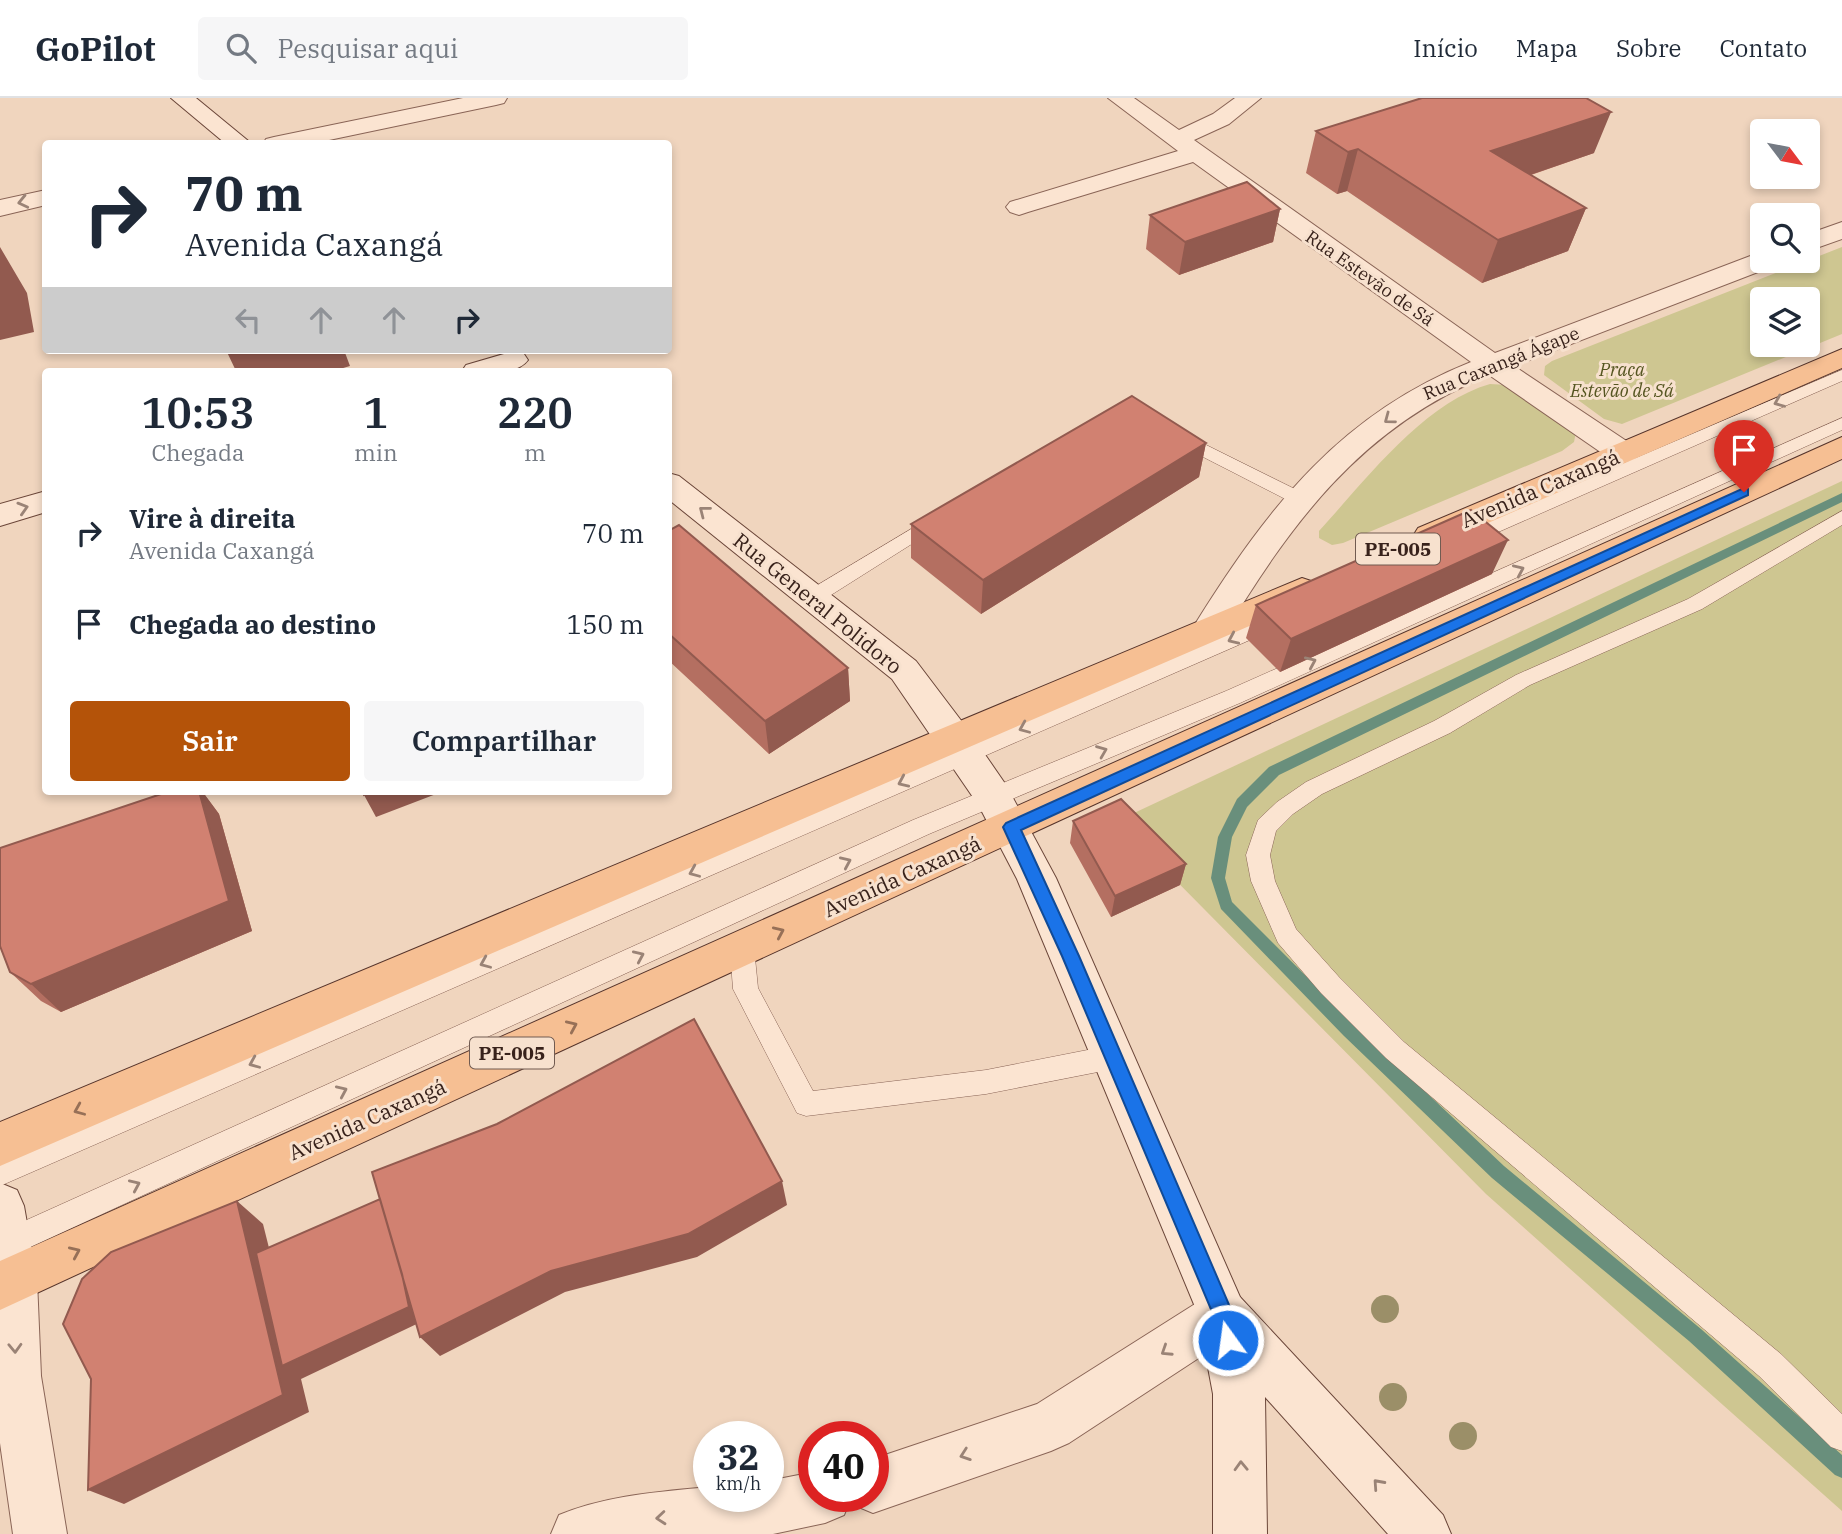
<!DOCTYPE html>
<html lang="pt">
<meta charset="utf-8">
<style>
body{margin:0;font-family:"IBM Plex Serif",serif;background:#f6f6f7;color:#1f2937;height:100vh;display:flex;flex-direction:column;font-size:26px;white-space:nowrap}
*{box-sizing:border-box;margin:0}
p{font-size:23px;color:#747a83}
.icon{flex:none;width:38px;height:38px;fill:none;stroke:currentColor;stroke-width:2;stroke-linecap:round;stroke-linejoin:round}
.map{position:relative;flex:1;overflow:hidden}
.sheet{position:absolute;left:42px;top:270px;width:630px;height:427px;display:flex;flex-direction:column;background:#fff;border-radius:7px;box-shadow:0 4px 10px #0003}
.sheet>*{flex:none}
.top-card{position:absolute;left:42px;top:42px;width:630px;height:214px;border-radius:7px;box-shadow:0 4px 10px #0003;background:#fff;color:#1f2937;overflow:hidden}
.needle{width:46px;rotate:122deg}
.controls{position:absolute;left:1750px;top:21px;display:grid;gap:14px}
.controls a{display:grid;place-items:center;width:70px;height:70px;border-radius:7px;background:#fff;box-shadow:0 4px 10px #0003;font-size:35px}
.speed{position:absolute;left:693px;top:1323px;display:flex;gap:14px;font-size:35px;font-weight:700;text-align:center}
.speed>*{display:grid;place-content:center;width:91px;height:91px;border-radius:50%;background:#fff;box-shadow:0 4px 10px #0003;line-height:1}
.speed small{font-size:18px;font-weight:400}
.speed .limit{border:10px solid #d22;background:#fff;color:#111}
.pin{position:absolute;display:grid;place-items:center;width:60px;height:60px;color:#fff;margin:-72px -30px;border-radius:50% 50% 50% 0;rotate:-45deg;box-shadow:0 0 7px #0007}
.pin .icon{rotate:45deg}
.me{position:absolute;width:77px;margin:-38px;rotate:346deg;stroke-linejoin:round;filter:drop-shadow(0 0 5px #0008)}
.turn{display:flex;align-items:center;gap:24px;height:147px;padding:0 28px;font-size:32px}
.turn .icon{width:91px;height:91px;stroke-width:2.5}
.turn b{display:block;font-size:49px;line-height:60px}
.lanes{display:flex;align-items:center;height:66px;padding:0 28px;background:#0003;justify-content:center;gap:35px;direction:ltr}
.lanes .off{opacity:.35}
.eta{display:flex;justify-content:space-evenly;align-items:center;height:119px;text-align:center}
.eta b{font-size:42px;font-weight:600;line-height:49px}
.cta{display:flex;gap:14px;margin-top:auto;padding:14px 28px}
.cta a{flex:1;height:80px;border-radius:7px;background:#b45309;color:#fff;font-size:28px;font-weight:600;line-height:80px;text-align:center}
.cta a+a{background:#f6f6f7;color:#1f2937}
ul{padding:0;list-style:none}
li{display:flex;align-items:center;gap:21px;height:91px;padding:0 28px}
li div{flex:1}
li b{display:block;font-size:26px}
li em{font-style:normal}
header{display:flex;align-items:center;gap:42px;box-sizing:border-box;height:98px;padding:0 35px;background:#fff;border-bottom:2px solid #e0e1e3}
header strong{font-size:33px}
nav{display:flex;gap:38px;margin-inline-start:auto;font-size:24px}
.search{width:490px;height:63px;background:#f6f6f7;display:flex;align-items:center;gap:18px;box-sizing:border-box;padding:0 24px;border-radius:7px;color:#747a83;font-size:26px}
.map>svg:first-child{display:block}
.green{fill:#cec691;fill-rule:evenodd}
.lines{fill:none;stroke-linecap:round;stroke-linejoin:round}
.stream{fill:#698f7c;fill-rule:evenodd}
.lane-casing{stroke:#896456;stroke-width:1}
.street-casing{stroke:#896456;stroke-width:2}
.secondary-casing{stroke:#6b4639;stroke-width:2}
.primary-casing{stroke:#56342b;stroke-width:2}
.lane{fill:#fbe4d1;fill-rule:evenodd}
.street{fill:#fbe4d1;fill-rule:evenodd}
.secondary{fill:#fbe4d1;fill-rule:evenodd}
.primary{fill:#f6bf93;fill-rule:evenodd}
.tree{fill:#9b8f68}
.wall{fill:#b46f61}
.shaded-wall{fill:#925a4f}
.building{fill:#d18171;stroke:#925a4f;stroke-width:2}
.oneway{stroke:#9a8376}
.oneway2{stroke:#977057}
.route{fill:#1a73e8;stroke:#114b97;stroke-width:2}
.labels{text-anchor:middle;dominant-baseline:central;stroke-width:6;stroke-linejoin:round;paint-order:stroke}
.far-street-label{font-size:18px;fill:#38221b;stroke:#f7e1ce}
.far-park-label{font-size:18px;font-style:italic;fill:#555521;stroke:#f7e1ce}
.shield{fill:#f7e1ce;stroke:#715b51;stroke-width:2}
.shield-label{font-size:19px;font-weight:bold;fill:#38221b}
.street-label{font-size:21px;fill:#38221b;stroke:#f7e1ce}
</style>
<header>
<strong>GoPilot</strong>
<div class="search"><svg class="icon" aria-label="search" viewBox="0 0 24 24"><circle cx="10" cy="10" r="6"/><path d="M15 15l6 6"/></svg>Pesquisar aqui</div>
<nav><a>Início</a><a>Mapa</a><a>Sobre</a><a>Contato</a></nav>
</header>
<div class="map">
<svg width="1842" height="1436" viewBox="0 0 1842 1436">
<rect width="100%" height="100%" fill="#f0d5be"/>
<path class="green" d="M1842,149V236L1622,326L1604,321L1544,277L1545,268L1552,263ZM1762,201H1808V247H1762Z
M1490,286L1507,287L1576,334L1574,344L1562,353L1343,445L1332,447L1319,440V433C1365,383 1423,305 1490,286Z
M1842,383V1413L1486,1096L1117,723Z"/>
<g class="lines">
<path class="stream" d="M1842,395V404L1279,677L1247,709L1232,739L1225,780L1232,804L1356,928L1504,1068L1701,1231L1842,1357V1380L1835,1377L1689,1243L1492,1080L1344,938L1221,811L1211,780L1218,739L1237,701L1269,669Z"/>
<defs>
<path id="lane" d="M1842,272V283L1471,446H1457L1454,441L1457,436Z
M1842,320V332L1240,605L929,736L0,1163V1134L913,722L1226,593Z
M1178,333L1307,397L1309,401L1307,405H1293L1172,343L1169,339Z
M1842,413V427L1702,511L1530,587L1450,635L1322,696L1293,716L1276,733L1270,757L1275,783L1296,831L1339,879L1404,944L1781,1256L1842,1316V1353L1831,1349L1759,1278L1386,960L1321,895L1278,845L1251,783L1246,757L1258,722L1277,704L1306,684L1434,623L1516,577L1688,501Z
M938,415L945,417L947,421L945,425L820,504H806L803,499L806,494Z
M1275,516L1282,518L1285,523L1282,528L0,1088V1062Z
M742,839L751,843L754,850L758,890L813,993L986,972L1113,947L1122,951L1126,959L1122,967L1113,971L986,996L806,1018L797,1015L733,891L730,850L733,843Z"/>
<path id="street" d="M463,0H507L504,5L496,7L310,46H263L266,41L274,39Z
M1108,0H1134L1179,32L1213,16L1235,0H1261L1229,26L1194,42L1495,255L1753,157L1762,155V163H1775L1771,169L1514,268L1634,348L1638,355L1634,362L1623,365L1612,362L1489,277C1361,329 1290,426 1221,541L1209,544L1197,541L1192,532L1197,523C1269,408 1341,316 1471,264L1193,64L1028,114L1019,117L1010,114L1006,109L1010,104L1178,53Z
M46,92V107L0,118V102Z
M1842,124V141L1808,153V136Z
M13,1158L30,1165L37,1182L41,1278L67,1436H13L0,1345V1163Z
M1223,1191L1240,1199L1248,1216L1240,1233L1069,1345L1051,1353L873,1415L854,1407L851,1400L844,1417L825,1425L773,1436H551L559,1417C607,1397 658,1394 709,1389V1398H768V1383L814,1374V1398H873V1361L1037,1306L1206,1199Z"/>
<path id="secondary" d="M171,0H196L252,46H226Z
M514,253L524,256L528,262C516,279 481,273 462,273L466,267Z
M668,375L679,378L916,563L966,629L1006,687L1056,780L1240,1199L1443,1417L1451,1436H1388L1265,1299L1267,1436H1213V1296L1198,1216L1017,781L979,708L892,581L668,401Z
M46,393V414L0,428V406Z
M0,1085L17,1092L24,1108L37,1182L30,1199L13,1206L0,1201Z"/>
<path id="primary" d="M1842,251V270L1440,446L1429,449L1418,446L1413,438L1418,430Z
M1842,339V361L0,1212V1163Z
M1302,480L1314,484L1319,492L1314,500L0,1068V1024Z"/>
</defs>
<use href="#lane" class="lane-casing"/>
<use href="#street" class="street-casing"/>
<use href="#secondary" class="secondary-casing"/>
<use href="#primary" class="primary-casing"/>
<use href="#lane" class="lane"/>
<use href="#street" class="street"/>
<use href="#secondary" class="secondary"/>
<use href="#primary" class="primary"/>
</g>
<g class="tree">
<circle cx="1385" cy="1211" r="14"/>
<circle cx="1393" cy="1299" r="14"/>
<circle cx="1463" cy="1338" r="14"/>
</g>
<path class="wall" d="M1316,33L1594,55L1531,77L1586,110L1568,153L1482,185L1347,93L1337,96L1306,75Z
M1280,111L1273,144L1179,177L1146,151L1150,117Z
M1206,345L1199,379L981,516L911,460V426Z
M668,433L848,570L850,603L769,656L668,562Z
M1492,476L1280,574L1246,540L1256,507Z
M170,693H202L219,716L252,833L61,914L41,903L10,874Z
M1073,723L1186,766L1180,787L1111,819L1070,745Z"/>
<path class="shaded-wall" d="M1611,14L1594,55L1477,95L1491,53Z
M1358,51L1347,93L1337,96L1348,54Z
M1586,110L1568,153L1482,185L1498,142Z
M1280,111L1273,144L1179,177L1185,144Z
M0,149L27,195L34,234L0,242Z
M226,252H344L350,268L333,273H236Z
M1206,345L1199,379L981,516L983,482Z
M1508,442L1492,476L1280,574L1291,541Z
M848,570L850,603L769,656L765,623Z
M199,693H202L219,716L252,833L61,914L31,886Z
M376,693H444L376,719L364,697Z
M1186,766L1180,787L1111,819L1115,798Z
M782,1083L787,1107L697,1159L565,1194L440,1258L420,1239L551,1173Z
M384,1099L423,1223L301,1281L309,1314L124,1406L88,1392L237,1103L263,1126L297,1262Z"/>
<path class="building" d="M1422,0H1586L1611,14L1491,53L1586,110L1498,142L1358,51L1348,54L1316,33Z
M1247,84L1280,111L1185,144L1150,117Z
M1132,298L1206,345L983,482L911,426Z
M1471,412L1508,442L1291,541L1256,507Z
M679,427L848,570L765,623L668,535V433Z
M170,693H199L229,803L31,886L10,874L0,848V750Z
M363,693H376L364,697Z
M1121,701L1186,766L1115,798L1073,723Z
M694,921L782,1083L688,1136L551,1173L420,1239L372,1074L497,1026Z
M380,1101L402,1176L409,1209L282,1268L256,1155Z
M237,1103L283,1297L88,1392L91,1281L63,1226L82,1181L111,1154Z"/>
<defs><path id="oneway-chevron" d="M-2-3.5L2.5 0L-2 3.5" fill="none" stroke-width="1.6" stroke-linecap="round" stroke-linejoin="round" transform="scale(1.75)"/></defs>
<g class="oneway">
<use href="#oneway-chevron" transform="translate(23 104) rotate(167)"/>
<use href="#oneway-chevron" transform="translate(1779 304) rotate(157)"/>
<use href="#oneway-chevron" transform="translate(1389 321) rotate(143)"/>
<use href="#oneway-chevron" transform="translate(23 410) rotate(-17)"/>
<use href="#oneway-chevron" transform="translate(704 413) rotate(-142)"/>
<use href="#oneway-chevron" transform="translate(1519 472) rotate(-24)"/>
<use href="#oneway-chevron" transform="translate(1233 541) rotate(156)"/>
<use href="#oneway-chevron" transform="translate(1311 564) rotate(-24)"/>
<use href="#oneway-chevron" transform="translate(1024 630) rotate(157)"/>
<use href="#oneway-chevron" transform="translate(1102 653) rotate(-22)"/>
<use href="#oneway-chevron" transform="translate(903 684) rotate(156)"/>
<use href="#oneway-chevron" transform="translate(846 764) rotate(-24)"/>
<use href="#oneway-chevron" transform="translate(694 774) rotate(157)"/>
<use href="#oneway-chevron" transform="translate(639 858) rotate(-24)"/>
<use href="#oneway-chevron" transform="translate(485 865) rotate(157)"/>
<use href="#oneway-chevron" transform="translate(254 965) rotate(157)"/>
<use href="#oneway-chevron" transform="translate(342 993) rotate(-24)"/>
<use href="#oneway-chevron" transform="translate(135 1087) rotate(-24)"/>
<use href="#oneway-chevron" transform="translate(15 1250) rotate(88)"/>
<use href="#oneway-chevron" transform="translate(1166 1253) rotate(147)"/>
<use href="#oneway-chevron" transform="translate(965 1357) rotate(161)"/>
<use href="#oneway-chevron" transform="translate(1241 1368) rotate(-92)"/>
<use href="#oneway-chevron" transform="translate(1378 1386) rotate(-132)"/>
<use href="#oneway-chevron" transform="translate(661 1420) rotate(175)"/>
</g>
<g class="oneway2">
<use href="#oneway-chevron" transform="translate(779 834) rotate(-24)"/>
<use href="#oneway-chevron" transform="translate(572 928) rotate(-24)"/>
<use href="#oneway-chevron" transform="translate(79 1012) rotate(157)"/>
<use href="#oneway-chevron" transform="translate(75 1154) rotate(-24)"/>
</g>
<path class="route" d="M1744,390L1748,391V397L1021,732L1079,858L1233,1216L1239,1242L1235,1249L1228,1253L1221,1249L1213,1216L1062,858L1003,729L1006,725Z"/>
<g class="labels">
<g class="far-street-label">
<text transform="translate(1370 180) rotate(35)">Rua Estevão de Sá</text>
<text transform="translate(1501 265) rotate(-22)">Rua Caxangá Ágape</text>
</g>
<g class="far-park-label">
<text x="1622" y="271">Praça<tspan x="1622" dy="21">Estevão de Sá</tspan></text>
</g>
<g class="shield">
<rect x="1356" y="435.5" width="84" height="31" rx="5"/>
<rect x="470" y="939.5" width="84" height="31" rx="5"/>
</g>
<g class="shield-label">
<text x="1398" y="451">PE-005</text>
<text x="512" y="955">PE-005</text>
</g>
<g class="street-label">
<text transform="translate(1540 390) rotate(-23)">Avenida Caxangá</text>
<text transform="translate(818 505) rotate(39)">Rua General Polidoro</text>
<text transform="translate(902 778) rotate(-24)">Avenida Caxangá</text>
<text transform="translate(367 1021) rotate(-24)">Avenida Caxangá</text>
</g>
</g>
</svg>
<div class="controls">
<a><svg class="needle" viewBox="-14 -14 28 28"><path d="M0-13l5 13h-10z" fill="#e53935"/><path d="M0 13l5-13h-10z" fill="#747a83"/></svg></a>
<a><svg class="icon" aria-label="search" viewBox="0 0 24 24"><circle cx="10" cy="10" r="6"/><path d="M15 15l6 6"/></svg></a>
<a><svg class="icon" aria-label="layers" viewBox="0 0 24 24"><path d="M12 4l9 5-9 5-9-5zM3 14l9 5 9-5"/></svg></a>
</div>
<div class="speed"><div>32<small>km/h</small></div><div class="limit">40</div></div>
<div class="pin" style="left:1744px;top:394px;background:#d93025"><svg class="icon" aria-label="arrive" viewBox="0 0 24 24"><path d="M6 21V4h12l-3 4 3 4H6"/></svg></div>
<svg class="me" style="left:1228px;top:1242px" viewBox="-20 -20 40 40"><circle r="17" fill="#1a73e8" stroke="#fff" stroke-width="3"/><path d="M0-11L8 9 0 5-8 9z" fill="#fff"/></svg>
<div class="top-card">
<div class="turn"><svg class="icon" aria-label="right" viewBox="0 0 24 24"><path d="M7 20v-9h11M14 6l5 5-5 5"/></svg><div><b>70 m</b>Avenida Caxangá</div></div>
<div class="lanes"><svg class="icon off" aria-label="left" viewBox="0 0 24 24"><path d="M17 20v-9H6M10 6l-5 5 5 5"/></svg><svg class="icon off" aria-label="ahead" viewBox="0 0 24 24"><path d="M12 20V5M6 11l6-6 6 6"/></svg><svg class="icon off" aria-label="ahead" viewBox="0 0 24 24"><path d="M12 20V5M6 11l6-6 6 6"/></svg><svg class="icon" aria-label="right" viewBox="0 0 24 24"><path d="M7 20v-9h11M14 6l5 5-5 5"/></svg></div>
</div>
<section class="sheet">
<div class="eta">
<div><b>10:53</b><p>Chegada</p></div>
<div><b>1</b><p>min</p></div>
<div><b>220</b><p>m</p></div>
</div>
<ul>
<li><svg class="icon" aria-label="right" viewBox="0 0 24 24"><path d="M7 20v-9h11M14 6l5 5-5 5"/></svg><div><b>Vire à direita</b><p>Avenida Caxangá</p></div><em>70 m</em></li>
<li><svg class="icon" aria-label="arrive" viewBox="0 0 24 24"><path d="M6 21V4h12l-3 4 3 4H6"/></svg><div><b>Chegada ao destino</b></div><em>150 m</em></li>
</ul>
<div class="cta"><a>Sair</a><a>Compartilhar</a></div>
</section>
</div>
